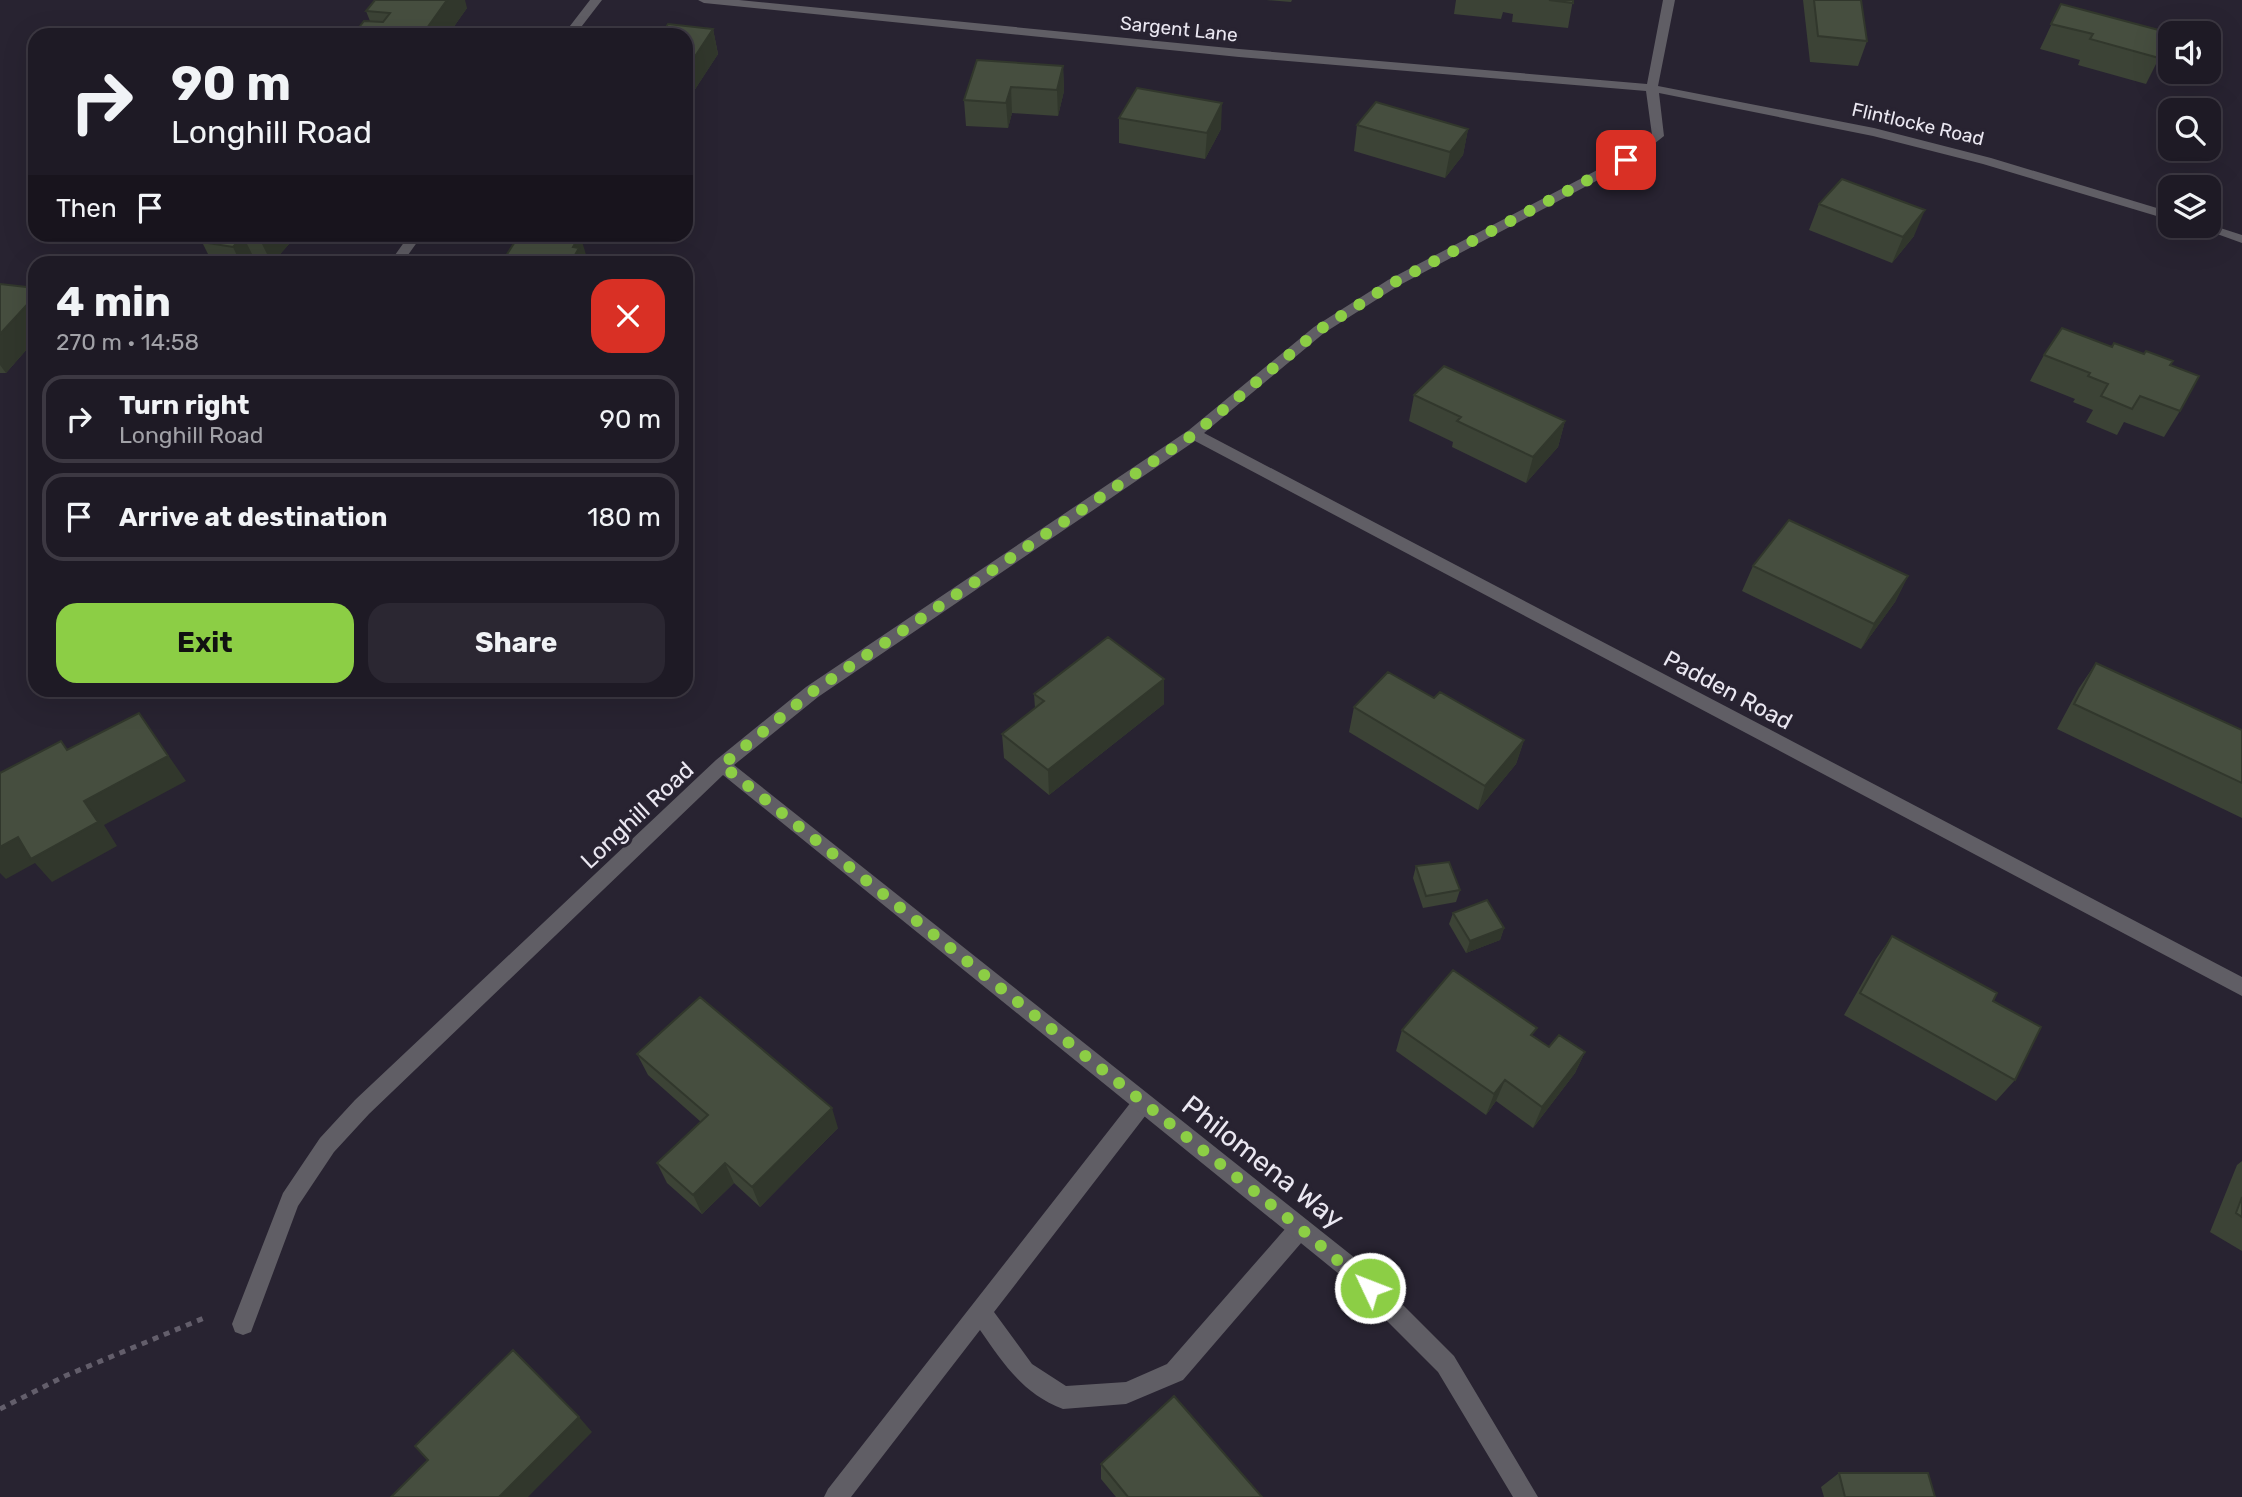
<!DOCTYPE html>
<meta charset="utf-8">
<style>
body{margin:0;font-family:Rubik,sans-serif;background:#2b2732;color:#f1f3f6;height:100vh;display:flex;flex-direction:column;font-size:26px;white-space:nowrap}
*{box-sizing:border-box;margin:0}
p{font-size:23px;color:#a1a1a7}
.icon{flex:none;width:38px;height:38px;fill:none;stroke:currentColor;stroke-width:2;stroke-linecap:round;stroke-linejoin:round}
.map{position:relative;flex:1;overflow:hidden}
.details{position:absolute;left:28px;top:256px;width:665px;height:441px;display:flex;flex-direction:column;background:#1e1a25;border-radius:21px;box-shadow:0 7px 28px #0002,0 0 0 2px #3c3842}
.details>*{flex:none}
.guide{position:absolute;left:28px;top:28px;width:665px;height:214px;border-radius:21px;box-shadow:0 7px 28px #0002,0 0 0 2px #3c3842;background:#1e1a25;color:#f1f3f6;overflow:hidden}
.fabs{position:absolute;left:2158px;top:21px;display:grid;gap:14px}
.fabs a{display:grid;place-items:center;width:63px;height:63px;border-radius:14px;background:#1e1a25;box-shadow:0 7px 28px #0002,0 0 0 2px #3c3842;font-size:35px}
.pin{position:absolute;display:grid;place-items:center;width:60px;height:60px;color:#fff;margin:-30px;border-radius:14px;box-shadow:0 4px 10px #0006}
.me{position:absolute;width:77px;margin:-38px;rotate:313deg;stroke-linejoin:round;filter:drop-shadow(0 0 5px #0008)}
.turn{display:flex;align-items:center;gap:24px;height:147px;padding:0 28px;font-size:32px}
.turn .icon{width:91px;height:91px;stroke-width:2.5}
.turn b{display:block;font-size:49px;line-height:60px}
.then{display:flex;align-items:center;height:66px;padding:0 28px;background:#0003;gap:14px;font-size:26px}
.round{display:grid;place-items:center;flex:none;width:74px;height:74px;border-radius:21px;background:#2b2732}
.head{display:flex;align-items:center;justify-content:space-between;height:119px;padding:0 28px}
h1{font-size:42px;font-weight:700;line-height:52px}
.button{display:flex;gap:14px;margin-top:auto;padding:14px 28px}
.button a{flex:1;height:80px;border-radius:21px;background:#8cce45;color:#111;font-size:28px;font-weight:700;line-height:80px;text-align:center}
.button a+a{background:#2b2732;color:#f1f3f6}
ul{padding:0;list-style:none}
li{display:flex;align-items:center;gap:21px;height:88px;margin:0 14px 10px;padding:0 14px;border:4px solid #3c3842;border-radius:21px}
li div{flex:1}
li b{display:block;font-size:26px}
li em{font-style:normal}
.map>svg:first-child{display:block}
.lines{fill:none;stroke-linecap:round;stroke-linejoin:round}
.path{stroke:#635e6b;stroke-width:5;stroke-dasharray:6 6;stroke-linecap:butt}
.lane{fill:#605e65;fill-rule:evenodd}
.street{fill:#605e65;fill-rule:evenodd}
.wall{fill:#3c4336}
.shaded-wall{fill:#31372c}
.building{fill:#464e3f;stroke:#31372c;stroke-width:2}
.route{stroke:#8cce45;stroke-width:12;stroke-dasharray:0 21.6}
.labels{text-anchor:middle;dominant-baseline:central;stroke-width:7;stroke-linejoin:round;paint-order:stroke}
.far-street-label{font-size:19px;fill:#eae7f1;stroke:#282331}
.street-label{font-size:23px;fill:#eae7f1;stroke:#282331}
.near-street-label{font-size:28px;fill:#eae7f1;stroke:#282331}
</style>
<div class="map">
<svg width="2242" height="1497" viewBox="0 0 2242 1497">
<rect width="100%" height="100%" fill="#282331"/>
<g class="lines">
<path class="path" d="M0,1409L65,1376L204,1318"/>
<path class="lane" d="M1142,1095L1149,1097L1152,1104L1149,1111L994,1312L1032,1364L1066,1386L1126,1382L1167,1364L1292,1221L1300,1218L1308,1221L1311,1228L1308,1235L1183,1380L1126,1404L1063,1409C1022,1393 1004,1364 980,1330L851,1497H824L828,1489L1135,1097Z"/>
<path class="street" d="M590,0H602L575,35H563Z
M698,0H739L1239,49L1647,84L1663,0H1675L1658,86L1874,128L1991,158L2170,212V220L1983,164L1873,136L1659,93L1664,136L1630,163L1398,286L1324,333L1204,433L2242,977V996L1195,441L818,697L734,765L1360,1262L1454,1356L1538,1497H1513L1438,1372L1344,1278L723,775L369,1114L334,1152L298,1206L251,1332L243,1335L235,1332L232,1324L283,1193L320,1138L355,1100L716,760L806,687L1189,430L1314,327L1388,280L1622,157L1652,135L1646,91L1239,57L704,3Z
M2208,224L2242,235V243L2195,226Z
M410,234H423L403,262H390Z"/>
</g>
<path class="wall" d="M1266,0H1292L1291,2Z
M1456,0H1573L1568,28L1512,22L1513,14L1503,12L1501,19L1454,14Z
M1803,0H1861L1867,41L1858,66L1810,62Z
M2061,4L2159,58L2146,84L2078,65L2080,60L2040,49Z
M467,8L448,35H353L370,21L366,11Z
M713,29L718,54L690,97H686V35Z
M1063,66L1064,91L1058,116L1012,113L1008,128L966,126L964,100Z
M1119,118L1221,129L1205,159L1119,143Z
M1357,125L1468,129L1463,155L1445,178L1354,151Z
M1819,204L1914,236L1892,263L1809,230Z
M207,234H298L273,262H212L202,242L208,236Z
M0,284L35,288V340L6,373H0Z
M2112,347L2170,365L2180,411L2164,437L2124,422L2117,435L2086,422L2093,410L2073,402L2075,399L2030,381L2044,355Z
M1414,395L1565,421L1558,447L1526,483L1452,447L1453,442L1409,421Z
M1753,566L1908,576L1895,602L1861,649L1742,591Z
M2096,663L2242,730V818L2057,729L2079,688Z
M1164,679V704L1049,795L1004,758L1002,734L1035,708L1034,694Z
M1434,698L1524,740L1516,764L1478,810L1349,732L1354,707Z
M1416,866L1460,890L1456,902L1423,908L1413,878Z
M1453,913L1504,928L1500,940L1466,953L1449,924Z
M1892,936L1993,1001L2015,1080L1996,1101L1844,1015L1876,959Z
M1402,1030L1534,1036L1549,1047L1585,1052L1575,1073L1533,1128L1496,1101L1486,1115L1396,1051Z
M637,1054L838,1128L760,1207L734,1183L702,1214L667,1183L657,1163L701,1122L648,1075Z
M2242,1161V1251L2210,1232L2237,1165Z
M1101,1464L1262,1497H1116L1101,1479Z
M1839,1473L1935,1497H1824L1821,1487Z"/>
<path class="shaded-wall" d="M447,0H465L467,8L448,35H422Z
M713,29L718,54L690,97L686,77V70Z
M1063,66L1064,91L1058,116L1057,90Z
M1011,87L1012,113L1008,128L1006,103Z
M1222,103L1221,129L1205,159L1207,133Z
M1468,129L1463,155L1445,178L1450,152Z
M1925,210L1914,236L1892,263L1903,237Z
M262,234H298L273,262H271L259,238Z
M580,235L588,261L587,262H571L573,247Z
M243,236L256,262H240L233,247Z
M35,296V340L6,373L0,365V334Z
M1565,421L1558,447L1526,483L1533,457Z
M1908,576L1895,602L1861,649L1874,624Z
M1164,679V704L1049,795L1048,770Z
M139,713L186,781L104,825L117,846L52,882L35,863L6,879L0,873V847Z
M1524,740L1516,764L1478,810L1485,786Z
M1504,928L1500,940L1466,953L1470,941Z
M1585,1052L1575,1073L1533,1128L1542,1107Z
M1505,1080L1496,1101L1486,1115L1494,1094Z
M832,1108L838,1128L760,1207L752,1187Z
M725,1163L734,1183L702,1214L693,1195Z
M579,1417L592,1432L528,1497H499Z"/>
<path class="building" d="M375,0H447L422,35H353L364,21L383,22L390,13L366,11Z
M1549,0H1573V3Z
M1814,0H1861L1867,41L1818,36Z
M2061,4L2170,33L2159,58L2090,39L2093,34L2051,24Z
M668,24L713,29L686,70V35H661Z
M977,60L1063,66L1057,90L1011,87L1006,103L964,100Z
M1137,88L1222,103L1207,133L1119,118Z
M1376,102L1468,129L1450,152L1357,125Z
M1842,179L1925,210L1903,237L1819,204Z
M209,234H262L259,238L243,236L233,247L202,242Z
M520,234L580,235L573,247L579,248L571,262H502Z
M0,284L35,288V296L0,334Z
M2062,328L2112,347L2114,343L2144,354L2146,351L2173,361L2170,365L2199,376L2180,411L2140,396L2132,409L2101,396L2108,384L2088,376L2090,373L2044,355Z
M1444,366L1565,421L1533,457L1457,421L1461,417L1414,395Z
M1789,520L1908,576L1874,624L1753,566Z
M1108,637L1164,679L1048,770L1002,734L1044,701L1034,694Z
M2096,663L2242,730V783L2074,704Z
M1388,672L1434,698L1440,692L1524,740L1485,786L1354,707Z
M139,713L168,756L84,801L98,822L31,859L18,837L0,847V773L61,741L67,750Z
M1449,862L1460,890L1426,896L1416,866Z
M1487,900L1504,928L1470,941L1453,913Z
M1892,936L1997,993L1993,1001L2041,1027L2015,1080L1860,993Z
M1453,970L1537,1028L1531,1035L1549,1047L1559,1035L1585,1052L1542,1107L1505,1080L1494,1094L1402,1030Z
M700,997L832,1108L752,1187L725,1163L693,1195L657,1163L708,1115L637,1054Z
M2242,1197V1217L2236,1213Z
M513,1350L579,1417L499,1497H391L428,1460L415,1446Z
M1174,1396L1262,1497H1128L1101,1464Z
M1839,1473H1928L1935,1497H1845Z"/>
<g class="lines">
<path class="route" d="M1370,1288L1300,1228L722,765L812,692L1194,434L1319,330L1393,283L1626,160"/>
</g>
<g class="labels">
<g class="far-street-label">
<text transform="translate(1179 29) rotate(6)">Sargent Lane</text>
<text transform="translate(1918 124) rotate(13)">Flintlocke Road</text>
</g>
<g class="street-label">
<text transform="translate(1728 690) rotate(28)">Padden Road</text>
<text transform="translate(637 815) rotate(-43)">Longhill Road</text>
</g>
<g class="near-street-label">
<text transform="translate(1263 1162) rotate(38)">Philomena Way</text>
</g>
</g>
</svg>
<div class="fabs">
<a><svg class="icon" aria-label="sound" viewBox="0 0 24 24"><path d="M4 9h4l5-4v14l-5-4H4zM17 9q2 3 0 6"/></svg></a>
<a><svg class="icon" aria-label="search" viewBox="0 0 24 24"><circle cx="10" cy="10" r="6"/><path d="M15 15l6 6"/></svg></a>
<a><svg class="icon" aria-label="layers" viewBox="0 0 24 24"><path d="M12 4l9 5-9 5-9-5zM3 14l9 5 9-5"/></svg></a>
</div>
<div class="pin" style="left:1626px;top:160px;background:#d93025"><svg class="icon" aria-label="arrive" viewBox="0 0 24 24"><path d="M6 21V4h12l-3 4 3 4H6"/></svg></div>
<svg class="me" style="left:1370px;top:1288px" viewBox="-20 -20 40 40"><circle r="17" fill="#8cce45" stroke="#fff" stroke-width="3"/><path d="M0-11L8 9 0 5-8 9z" fill="#fff"/></svg>
<div class="guide">
<div class="turn"><svg class="icon" aria-label="right" viewBox="0 0 24 24"><path d="M7 20v-9h11M14 6l5 5-5 5"/></svg><div><b>90 m</b>Longhill Road</div></div>
<div class="then">Then<svg class="icon" aria-label="arrive" viewBox="0 0 24 24"><path d="M6 21V4h12l-3 4 3 4H6"/></svg></div>
</div>
<section class="details">
<div class="head"><div><h1>4 min</h1><p>270 m · 14:58</p></div><a class="round" style="background:#d93025;color:#fff"><svg class="icon" aria-label="close" viewBox="0 0 24 24"><path d="M6 6l12 12M18 6L6 18"/></svg></a></div>
<ul>
<li><svg class="icon" aria-label="right" viewBox="0 0 24 24"><path d="M7 20v-9h11M14 6l5 5-5 5"/></svg><div><b>Turn right</b><p>Longhill Road</p></div><em>90 m</em></li>
<li><svg class="icon" aria-label="arrive" viewBox="0 0 24 24"><path d="M6 21V4h12l-3 4 3 4H6"/></svg><div><b>Arrive at destination</b></div><em>180 m</em></li>
</ul>
<div class="button"><a>Exit</a><a>Share</a></div>
</section>
</div>
